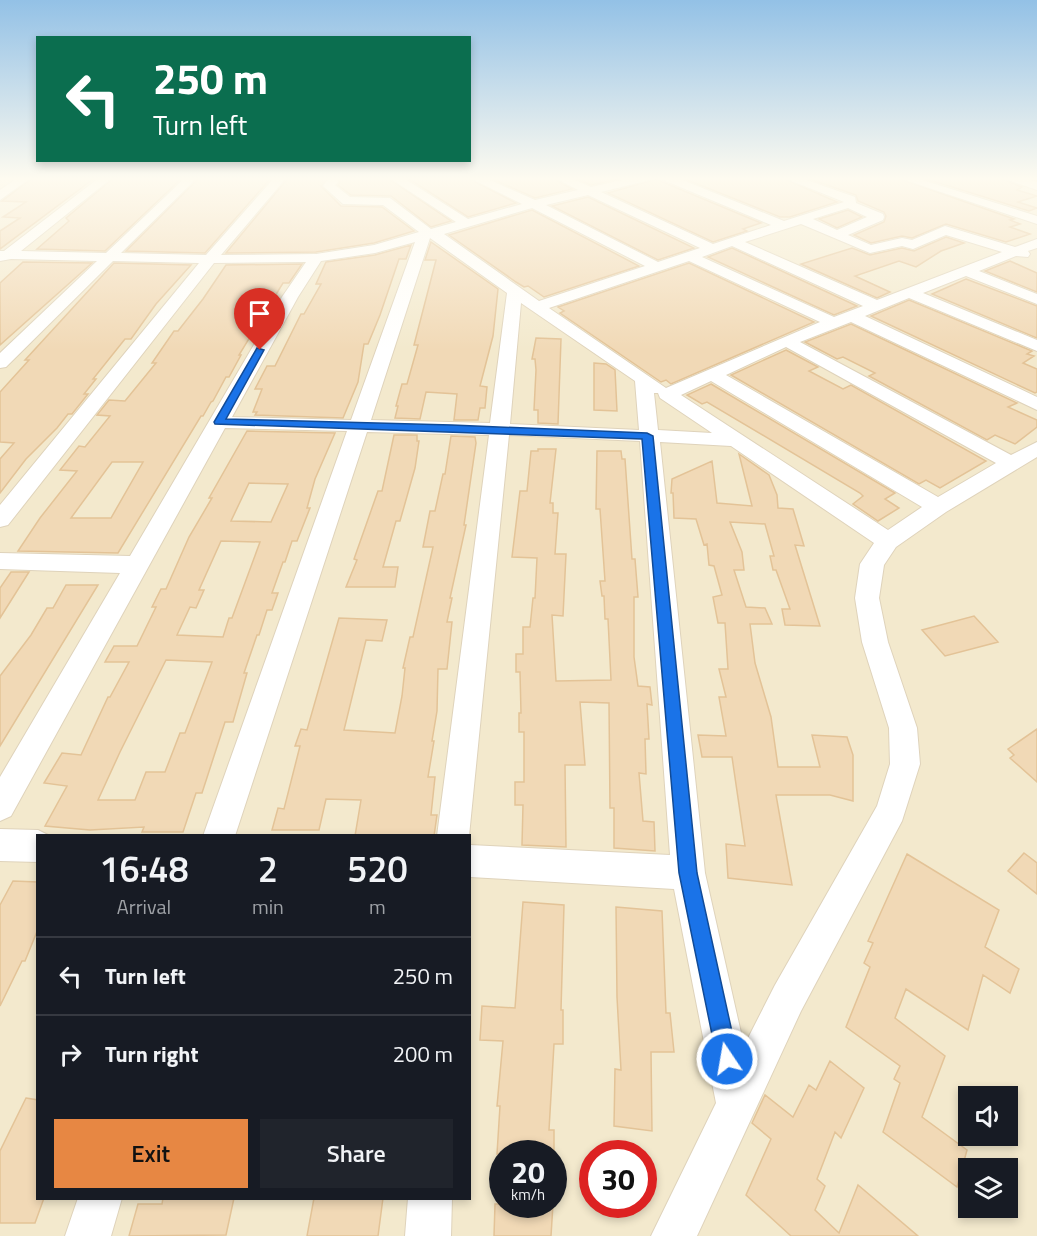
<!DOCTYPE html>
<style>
body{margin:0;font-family:"Titillium Web",sans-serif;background:#20242c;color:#f1f3f6;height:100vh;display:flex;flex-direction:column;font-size:22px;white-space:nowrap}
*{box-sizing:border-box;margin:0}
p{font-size:20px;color:#9ea1a6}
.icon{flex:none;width:33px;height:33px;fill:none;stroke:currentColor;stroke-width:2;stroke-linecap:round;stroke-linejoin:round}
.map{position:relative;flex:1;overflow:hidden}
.drawer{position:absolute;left:36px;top:834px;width:435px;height:366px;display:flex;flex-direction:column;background:#171b24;border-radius:0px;box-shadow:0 3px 9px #0003}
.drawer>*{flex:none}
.guide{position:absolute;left:36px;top:36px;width:435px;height:126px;border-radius:0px;box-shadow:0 3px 9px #0003;background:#0b6e4f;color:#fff;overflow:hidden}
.tools{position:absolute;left:958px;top:1086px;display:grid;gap:12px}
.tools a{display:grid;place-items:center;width:60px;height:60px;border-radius:0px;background:#171b24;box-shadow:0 3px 9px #0003;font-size:30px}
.speed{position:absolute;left:489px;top:1140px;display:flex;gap:12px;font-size:30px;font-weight:700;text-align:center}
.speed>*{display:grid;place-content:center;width:78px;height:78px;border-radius:50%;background:#171b24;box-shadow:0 3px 9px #0003;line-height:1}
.speed small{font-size:15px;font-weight:400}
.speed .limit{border:9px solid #d22;background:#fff;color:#111}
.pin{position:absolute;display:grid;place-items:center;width:51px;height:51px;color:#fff;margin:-62px -26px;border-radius:50% 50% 50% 0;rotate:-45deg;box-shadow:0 0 6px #0007}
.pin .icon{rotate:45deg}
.me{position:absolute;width:66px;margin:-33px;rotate:348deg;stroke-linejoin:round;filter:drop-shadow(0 0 4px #0008)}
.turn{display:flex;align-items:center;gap:21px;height:126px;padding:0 18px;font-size:27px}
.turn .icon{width:78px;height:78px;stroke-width:2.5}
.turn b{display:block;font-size:42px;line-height:51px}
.eta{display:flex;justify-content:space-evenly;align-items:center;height:102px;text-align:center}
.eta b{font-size:36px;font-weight:600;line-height:42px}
.primary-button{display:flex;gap:12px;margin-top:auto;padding:12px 18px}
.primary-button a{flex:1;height:69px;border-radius:0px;background:#e78743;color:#111;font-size:24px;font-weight:600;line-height:69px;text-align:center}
.primary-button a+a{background:#20242c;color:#f1f3f6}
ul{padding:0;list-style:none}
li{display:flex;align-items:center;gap:18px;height:78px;padding:0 18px;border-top:2px solid #363941}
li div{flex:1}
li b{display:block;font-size:22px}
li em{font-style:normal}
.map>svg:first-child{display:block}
.residential{fill:#f3e9cd;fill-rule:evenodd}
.building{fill:#f1d9b6;stroke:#e3c397;stroke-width:1.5;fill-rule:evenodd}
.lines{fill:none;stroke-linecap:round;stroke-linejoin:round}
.minor-casing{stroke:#dfd3bb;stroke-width:2}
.minor{fill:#fff;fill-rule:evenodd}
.route{fill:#1a73e8;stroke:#114b97;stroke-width:1.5}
</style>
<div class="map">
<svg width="1037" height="1236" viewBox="0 0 1037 1236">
<rect width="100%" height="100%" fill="#fcf6de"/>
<path class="residential" d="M0,177H1037V1236H0ZM38,836H470V1198H38ZM969,1096H1008V1136H969ZM502,1154H554V1204H502ZM592,1154H644V1204H592ZM969,1168H1008V1208H969Z"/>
<path class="building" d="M34,177H96L0,249V231L20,218L3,217L26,202L2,201Z
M115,177H183L105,251L37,249L69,221L66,218Z
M200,177H272L205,253L126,251Z
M289,177H386L451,221L431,227L391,196L351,195L338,185L340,182L338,178L330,177L321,186L341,206L382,207L414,231L374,243L316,252L226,253Z
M406,177H466L516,203L468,217Z
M488,177H551L572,189L535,198Z
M573,177H627L591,185Z
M680,177H780L837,202L790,217H780Z
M804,177H894L1014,219L1010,220L1020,224L1010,227L1030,234L1006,242L946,224L912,238L902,236L871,243L854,235L884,222L886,216L884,212L858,201L856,195Z
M920,177H997L1022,187L1017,190L1037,196L1018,202L1037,208L1029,211Z
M657,179L660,181L761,223L743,229L747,231L713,242L608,193Z
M588,197L694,248L658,260L552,206Z
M532,210L639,266L544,297L528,286L524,287L516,282L449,235Z
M848,210L862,217L837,228L819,219Z
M946,237L964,243L941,251L916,267L899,261L855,276L890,292L877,298L801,264L852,248L870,255L902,248L914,251Z
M431,242L498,289L493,336L480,386L487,387L485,408H480L478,420H454L457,394L426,392L420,419L395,418L398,406H396L402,384H407L418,345H414L436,260H425Z
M411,245L406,259H399L380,315L368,344H364L358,382L343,418L255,415L257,412H253L262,389H255L267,366H275L301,314H304L321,284H316L326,262L375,255Z
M732,248L857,306L834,315L708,257Z
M1010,261L1037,273V292L985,271Z
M23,262L92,263L0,345V283Z
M114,263L191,265L156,304L131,339H125L93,379H96L84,394H88L72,414H68L57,428L26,459L0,493V459L14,443L0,442V392L29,360H25Z
M689,263L814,322L671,384L666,380L661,382L560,313L564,311L558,307Z
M302,264L289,283H283L239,355H241L229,377H226L213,401L211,402L203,416H201L118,553L18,551L40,518L77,471L60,470L79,446L85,447L110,416L97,415L109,400L125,401L156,363H152L174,331H178L203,299L226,265ZM112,462H143L111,518H71Z
M966,279L1037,306V338L932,294Z
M909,300L1032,351L1027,354L1034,356L1023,363L1037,369V392L1035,393L871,316Z
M851,324L1017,403L1008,407L1037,420V427L1015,444L995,435L987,440L869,376L875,373L843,357L837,359L805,342Z
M536,338L561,339L558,424L538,423V410H534L536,370L535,359H532Z
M786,350L818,367L809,371L843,389L851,385L986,461L940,488L926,480L919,484L731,375Z
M594,363L606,364L615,370L617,411L594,410Z
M711,384L895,493L885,499L899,508L878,521L853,504L863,496L860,493L707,402L702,404L687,395Z
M247,431L335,433L315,479L307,508H310L297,541H292L285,562H283L272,593H278L272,610H267L259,635H257L244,673H247L233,722H225L202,793H196L183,832H142L144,827L90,830L45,826L67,786L44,783L62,753L81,755L108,697H110L129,662H105L114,646H137L156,607H152L161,589H166L189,537L212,498H209ZM249,483L288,484L271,522L231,521ZM221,541L260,542L232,618H229L223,637L177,635L190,607L196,608L204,590H199ZM166,660L212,662L185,733H180L165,772H146L135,800H98L120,752Z
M394,435H417V441H419L415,468L400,521H396L383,567H398L395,587H346L357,560L354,559L378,491H382Z
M451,436L475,437L476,443L464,525H466L450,598H452L447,622H452L447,669H438L437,711L432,741H434L428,777H435L431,815H437L434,836H355L361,800L326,799L319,830H272L278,808L284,809L300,746H295L301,729L307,730L339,618L387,620L382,641L366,640L344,730L395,733L402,696L405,668H403L410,637H413L433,547H423L430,511H435L443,474H445Z
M538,449H556L550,503H553V513H558L555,554H566L563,616L552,615L556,681L611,680L608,619H605L604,596H602L600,581H605L600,509H596L597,451H621L622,459H625L632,559H635L638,597H634V657L638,686L650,687L652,705L647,704L649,739H645L646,774L639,773L643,821L654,822L655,851L614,848V808H610L609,703L580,702L585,765H565L566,847L522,845L523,805H515V782H524V732H519V713H521L520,672H516V654H523V627H530L533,598H535L537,558L512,557L520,491H527L531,451H538Z
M739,454L769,475L777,495L778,508L793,509L804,546L795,545L820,626L785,625L782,609H790L776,570H773L770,556H774L765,524L730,522L742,552L744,570H734L746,607L765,608L772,624H750L755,663L771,717L778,767H820L812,735L847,737L853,755V801L830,795H776L792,885L728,878L726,844L745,846L732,757H702L698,735L726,736L719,697H726L719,669H728L725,623H718L713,597L722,595L714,566L709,565L707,544L704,545L696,519L674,518L673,493H671L672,479L712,461L717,503L752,506Z
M11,572H29L0,618V588Z
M66,585H98L0,746V676L31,635L47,608H53Z
M974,616L998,642L945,656L922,630Z
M1037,729V782L1010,758L1014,755L1008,749Z
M1024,853L1037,863V894L1008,871Z
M907,854L999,910L985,947L1019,969L1010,993L983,975L968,1030L906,989L895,1018L945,1056L922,1117L967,1150L957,1187L883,1132L900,1083L894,1079L900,1066L846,1027L870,967L864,963L873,943L868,941Z
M13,881L38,882V929L25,961H22L0,1006V905Z
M523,902L564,905L561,1010H563V1044H554L549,1130H554V1154H497L500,1106H497L503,1041L480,1040L482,1006L515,1008Z
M616,907L662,911L666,1013H670L674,1052H651L652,1131L614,1126L615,1069L621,1070L617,997Z
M830,1061L864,1088L841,1138L835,1132L817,1179L825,1186L815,1210L839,1233L858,1185L918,1236H791L746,1195L771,1139L752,1123L765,1095L793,1117L809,1085L816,1090Z
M26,1098L38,1100V1198H44L35,1223H0V1151Z
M163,1198H234L226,1235L129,1236L138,1204H162Z
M314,1198H383L378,1236H307Z
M495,1204H553L551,1236H494Z"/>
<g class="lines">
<defs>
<path id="minor" d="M19,177H32L0,200V190Z
M100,177H113L21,251L106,253L186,177H198L121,253L206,255L275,177H287L221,255L316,254L374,245L419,232L383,205L343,204L323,186C327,180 329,178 336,180L338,182L335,185L350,197L390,198L431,229L456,222L388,177H402L468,219L522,204L468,177H483L535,200L578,190L553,177H568L591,187L636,177H656L654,179L601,192L713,244L771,225L661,179L659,177H675L784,221L844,202L782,177H798L855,197L856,203L883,214L884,217L883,220L848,235L871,245L902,238L912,240L945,226L1015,247L1037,239V248L1028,251L1030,254L1028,257L1016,256L979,271L1037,294V304L966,276L923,293L1037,340V351L909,298L865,316L1037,397V410L851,322L800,342L1011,455L1037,442V457L946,512L896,547L884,565L879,598L888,642L917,728L920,764L902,821L801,1011L697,1236H651L716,1103L674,889L470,877V845L670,855L640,441L509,435L469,836H437L489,435L367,432L235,836H203L347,431L225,428L11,816L0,821V777L120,573L0,569V553L130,556L282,297L306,262L214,263L8,525L0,527V505L199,263L113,261L6,367L0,368V353L97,261L11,259L0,261V251H4ZM588,195L700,248L658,262L546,205ZM532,208L645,266L539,301L444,234ZM848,208L867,217L837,230L813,219ZM801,224L870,253L902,246L913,249L946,235L1002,252L877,300L745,242ZM430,238L507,293L490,423L371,420ZM415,242L351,420L232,417L298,297L321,261L375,253ZM732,246L863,306L834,317L702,257ZM689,261L820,322L666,388L549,308ZM521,303L635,381L639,430L510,424ZM786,347L996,463L938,497L726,375ZM711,381L922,507L888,530L681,395ZM654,393H658L660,398L712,433L658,430ZM660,442L731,446L874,543L860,564L855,598L862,642L889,728L890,764L877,806L775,985L744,1046L705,873Z
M896,177H913L1037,216V224Z
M999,177H1017L1037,182V190Z
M0,829L38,830L50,836H38V862L0,861Z
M78,1198H122L111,1236H65Z
M408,1198H452L451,1236H405Z"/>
</defs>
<use href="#minor" class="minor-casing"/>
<use href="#minor" class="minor"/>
</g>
<linearGradient id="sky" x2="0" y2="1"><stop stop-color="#93c1e6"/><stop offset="0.51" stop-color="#fefbf0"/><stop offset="1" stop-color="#fefbf0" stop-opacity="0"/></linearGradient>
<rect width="1037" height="350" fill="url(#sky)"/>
<path class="route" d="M257,348L264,350L226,419L452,425L647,433L653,436L697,873L738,1059L735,1066L727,1069L720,1066L717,1059L679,873L642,439L215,424L214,422Z"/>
</svg>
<div class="tools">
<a><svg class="icon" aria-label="sound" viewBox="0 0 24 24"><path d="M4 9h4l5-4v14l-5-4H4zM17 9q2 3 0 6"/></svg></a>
<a><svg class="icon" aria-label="layers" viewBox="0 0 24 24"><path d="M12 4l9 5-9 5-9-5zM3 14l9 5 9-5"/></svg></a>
</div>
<div class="speed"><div>20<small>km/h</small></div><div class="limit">30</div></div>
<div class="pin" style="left:260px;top:350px;background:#d93025"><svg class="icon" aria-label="arrive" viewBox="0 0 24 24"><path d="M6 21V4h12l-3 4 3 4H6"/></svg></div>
<svg class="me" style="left:727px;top:1059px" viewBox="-20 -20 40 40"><circle r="17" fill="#1a73e8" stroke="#fff" stroke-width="3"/><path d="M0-11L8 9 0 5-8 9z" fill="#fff"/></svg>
<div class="guide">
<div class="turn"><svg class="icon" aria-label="left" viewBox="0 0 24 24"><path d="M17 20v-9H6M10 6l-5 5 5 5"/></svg><div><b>250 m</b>Turn left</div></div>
</div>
<section class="drawer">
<div class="eta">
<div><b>16:48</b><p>Arrival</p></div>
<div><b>2</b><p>min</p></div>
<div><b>520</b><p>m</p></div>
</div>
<ul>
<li><svg class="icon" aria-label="left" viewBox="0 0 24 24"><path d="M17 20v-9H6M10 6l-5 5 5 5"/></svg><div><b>Turn left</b></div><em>250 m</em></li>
<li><svg class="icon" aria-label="right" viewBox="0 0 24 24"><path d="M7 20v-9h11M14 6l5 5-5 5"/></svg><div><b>Turn right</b></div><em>200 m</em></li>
</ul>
<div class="primary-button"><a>Exit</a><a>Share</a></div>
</section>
</div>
